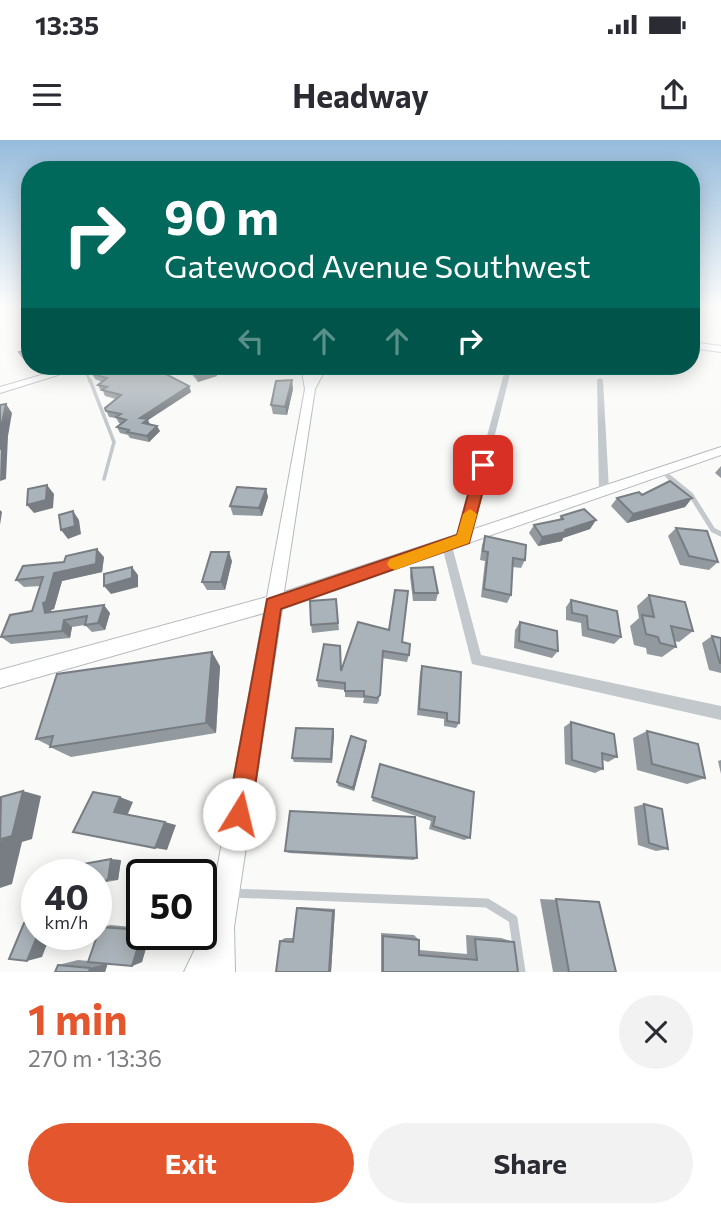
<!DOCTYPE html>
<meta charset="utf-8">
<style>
body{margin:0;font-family:Commissioner,sans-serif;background:#f2f2f3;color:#2b2b33;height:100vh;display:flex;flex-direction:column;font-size:26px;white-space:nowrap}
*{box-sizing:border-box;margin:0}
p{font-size:23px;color:#7c7c81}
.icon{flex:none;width:38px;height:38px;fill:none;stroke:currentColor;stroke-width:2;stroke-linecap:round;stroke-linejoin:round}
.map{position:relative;height:832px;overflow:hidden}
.details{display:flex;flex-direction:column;background:#fff;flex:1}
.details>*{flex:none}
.guide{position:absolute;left:21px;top:21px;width:679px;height:214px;border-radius:28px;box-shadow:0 4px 18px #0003;background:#00695c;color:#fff;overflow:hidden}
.speed{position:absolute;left:21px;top:719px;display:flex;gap:14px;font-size:35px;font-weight:700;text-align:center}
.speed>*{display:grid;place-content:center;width:91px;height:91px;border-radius:50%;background:#fff;box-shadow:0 4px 18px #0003;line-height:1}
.speed small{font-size:18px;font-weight:400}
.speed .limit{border:4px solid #111;border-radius:10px;background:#fff;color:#111}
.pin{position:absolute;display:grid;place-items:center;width:60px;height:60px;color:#fff;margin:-30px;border-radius:14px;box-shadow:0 4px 10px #0006}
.me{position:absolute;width:77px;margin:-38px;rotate:9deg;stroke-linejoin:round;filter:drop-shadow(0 0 5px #0008)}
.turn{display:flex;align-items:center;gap:24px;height:147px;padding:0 28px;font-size:32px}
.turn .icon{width:91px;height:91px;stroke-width:2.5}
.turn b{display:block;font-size:49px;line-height:60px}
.lanes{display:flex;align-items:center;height:66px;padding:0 28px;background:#0003;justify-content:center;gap:35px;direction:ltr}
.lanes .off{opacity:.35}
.round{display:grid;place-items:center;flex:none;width:74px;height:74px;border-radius:37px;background:#f2f2f3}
.overview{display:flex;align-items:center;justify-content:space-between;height:119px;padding:0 28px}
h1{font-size:42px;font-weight:700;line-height:52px;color:#e4572e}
.primary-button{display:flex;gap:14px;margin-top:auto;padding:14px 28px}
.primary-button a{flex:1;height:80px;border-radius:42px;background:#e4572e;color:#fff;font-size:28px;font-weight:700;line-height:80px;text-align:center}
.primary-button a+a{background:#f2f2f3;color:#2b2b33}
.status{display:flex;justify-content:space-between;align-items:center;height:49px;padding:0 35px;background:#fff;direction:ltr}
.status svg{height:19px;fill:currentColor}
header{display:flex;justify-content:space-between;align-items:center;height:91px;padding:0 28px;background:#fff;font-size:32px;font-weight:700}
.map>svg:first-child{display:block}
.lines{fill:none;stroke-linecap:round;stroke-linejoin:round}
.secondary-casing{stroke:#b3babf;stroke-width:2}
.lane-far3{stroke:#c3c8cc;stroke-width:2.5}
.lane-far2{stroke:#c3c8cc;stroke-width:3.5}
.lane-far1{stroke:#c3c8cc;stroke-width:5}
.lane{stroke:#c3c8cc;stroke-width:9}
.street{fill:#c3c8cc;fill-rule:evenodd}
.secondary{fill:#fff;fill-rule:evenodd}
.wall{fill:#929a9f}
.shaded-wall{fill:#777d82}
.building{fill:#aab3b9;stroke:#777d82;stroke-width:2}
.route{fill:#e4572e;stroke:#94391e;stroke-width:2}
.slow{fill:#f59e0b}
</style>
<div class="status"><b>13:35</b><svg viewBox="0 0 49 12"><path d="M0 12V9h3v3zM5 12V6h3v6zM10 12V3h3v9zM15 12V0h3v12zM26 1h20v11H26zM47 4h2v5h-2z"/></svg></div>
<header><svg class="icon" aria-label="menu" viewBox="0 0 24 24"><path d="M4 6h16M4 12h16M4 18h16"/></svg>Headway<svg class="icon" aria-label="share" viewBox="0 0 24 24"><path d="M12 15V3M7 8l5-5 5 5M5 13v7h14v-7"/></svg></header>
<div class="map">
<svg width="721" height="832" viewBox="0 0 721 832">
<rect width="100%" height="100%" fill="#fafaf8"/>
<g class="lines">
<defs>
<path id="secondary" d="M691,202L721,206V212L691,208Z
M72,226H87L0,253V247Z
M301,226H311L313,234L317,226H327L315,249L284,452L721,307V315L282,468L234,787L235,832H184L207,784L264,473L0,548V530L267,457L305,249Z"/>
</defs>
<use href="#secondary" class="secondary-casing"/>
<path class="lane-far3" d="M691,180L697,206
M84,226L90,242"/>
<path class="lane-far2" d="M90,240L114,302L104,339
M661,331L671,339"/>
<path class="lane-far1" d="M669,337L691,355L713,390L721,394"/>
<path class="lane" d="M232,753L487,763L513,779L521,832"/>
<path class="street" d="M506,226H512L469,399L464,403L459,399Z
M600,238L603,240L609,350L604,353L599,350L597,240Z
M447,402L452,406L481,515L721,566V580L472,524L442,406Z"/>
<use href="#secondary" class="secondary"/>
</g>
<path class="wall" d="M103,226H178L160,231L189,246L191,252L148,280L150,284L160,291L149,302L130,298L128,295L120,293L117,287L121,284L119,283L116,278L109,277L105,268L116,259L105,256L103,251H101L98,245L102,242L95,239L90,229Z
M185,226H210L216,231L217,236L198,242Z
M293,249L287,275L273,274L271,265Z
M721,326V338L715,333Z
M266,349L268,357L262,376L233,375L230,366Z
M642,355L692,358L685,367L627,383L611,366L617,358Z
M561,376L596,380L590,389L563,398L562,401L538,406L529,393L534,385L559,380Z
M676,388L718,422L709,430L680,425L668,396Z
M485,396L525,420L521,428L513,427L511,455L507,463L481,457L485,421L480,420L482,405Z
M104,417L102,432L62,441L54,469L51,470V472L110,473L105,490L92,492L85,485L72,487L70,498L11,504L1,497L32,471L40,446L24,447L16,440L64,422Z
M232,421L225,450H207L202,442Z
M411,428L438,453L436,461H413L410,436Z
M649,455L693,491L679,502L674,501L676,507L662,517L647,514L646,508L634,505L630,486L639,478L637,466Z
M336,459L339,490L312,493L311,485Z
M571,460L621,497L614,504L582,496L581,483L566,480V467Z
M520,482L558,511L552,518L514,508L515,490Z
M389,490L402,502L409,515L407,522L382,518L379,561L377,564L363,563L364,558L345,557V550L318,547L317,540L341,531Z
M712,496L721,498V533L709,530L702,503Z
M220,526L216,593L71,617L50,607V606L36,599Z
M422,526L459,583L456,588L444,586V579L417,575L420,533Z
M571,582L617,617L608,622L603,620V629L595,633L565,624L564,587Z
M333,589L334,594L332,623L294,622L292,618Z
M647,591L705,638L687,644L637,630L633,598Z
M366,601V606L354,651L338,646L337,642Z
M721,620V634L718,621Z
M380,624L470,698L464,700L429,689L431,681L372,661Z
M644,664L668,709L656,711L638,705L634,667Z
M285,711L417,718L414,720L289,713Z
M121,720L118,740L96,744V735Z
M540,759L599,762L616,832H553Z
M301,767L335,769L331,832L280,801L285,798H294L297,768Z
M111,785L142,788V794H150L142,822L132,826L107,824L105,832H55L58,825L78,820L89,821L100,787Z
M381,793L414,795L419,800V810L467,814L466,795L501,798L514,802L518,832H381Z"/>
<path class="shaded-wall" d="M30,219V226H39L31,229L26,221Z
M157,226H178L154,233L152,227Z
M216,231L217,236L198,242L196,236Z
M292,240L293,249L287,275L285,267Z
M189,246L191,252L148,280L150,285L146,289L140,278Z
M6,264L12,273L8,296L6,339L0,341L1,288Z
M157,286L160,291L149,302L147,296Z
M47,345L54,354L53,368L34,373L27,365Z
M266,349L268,357L262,376L259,368Z
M692,358L685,367L627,383L633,374Z
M0,370L2,372L0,385Z
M73,371L79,380L81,394L68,399L61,390Z
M596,380L590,389L563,398L562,401L538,406L542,397Z
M97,409L104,417L102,432L62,441L54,469L51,470L53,480L45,473L43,463L54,433Z
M229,412L232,421L225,450L221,442Z
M132,427L138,435V447L111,454L104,446Z
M104,465L110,473L105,490L98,483Z
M64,480L72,487L70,498L62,491Z
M212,512L220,526L216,593L206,583Z
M333,589L334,594L332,623L331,619Z
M366,601V606L354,651L353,648Z
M23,651L41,656L32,699L22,702L12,744L0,748V704Z
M120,657L133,662L127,676L114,672Z
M165,682L176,685L167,710L155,708Z
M111,719L121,720L118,740H108Z
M335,769L331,832H329L333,771Z
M38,794H51L42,817L27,821Z
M142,794H150L142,822L132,826Z
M108,823L105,832H89L90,828Z"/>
<path class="building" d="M30,209V219L26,221L19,212Z
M103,226H157L152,227L189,246L140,278L148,279L143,283L157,286L147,296L127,292L129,290L117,287L126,280L116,277L121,274L106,271L105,268L121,255L102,250L107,247L98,245L107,238L92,234L97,231L90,229Z
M188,226H210L216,231L196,236Z
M292,240L285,267L271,265L276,241Z
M6,264L1,288L0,310V265Z
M670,341L692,358L633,374L617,358L639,352L642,355Z
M47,345L46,360L27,365L28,349Z
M237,347L266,349L259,368L230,366Z
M584,369L596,380L565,390L566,392L542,397L534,385L563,379L561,376Z
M73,371L75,386L61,390L59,375Z
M676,388L707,391L718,422L689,416Z
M485,396L526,405L525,420L513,418L511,455L484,449L488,412L483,411Z
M97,409L96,424L54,433L46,462L43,463L45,473L104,465L98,483L85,485L87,476L64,480L62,491L1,497L10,475L32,471L43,437L16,440L23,426L64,422L66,416Z
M211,412H229L221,442H202Z
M132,427V438L104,446V434Z
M433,427L438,453H414L411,428Z
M395,450L408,451L402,502L410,504L409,515L383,511L380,555L377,558L364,556V551H345V543L317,540L324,504L340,506L341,531L358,482L389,490Z
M649,455L685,462L693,491L671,486L676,507L660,503L658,497L646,494L642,475L654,477Z
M336,459L338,483L311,485L310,461Z
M571,460L617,471L621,497L588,489L587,476L572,473Z
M520,482L557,491L558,511L519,501Z
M712,496L721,498V523H720Z
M212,512L206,583L50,607L53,596L36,599L57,534Z
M422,526L461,532L459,583L447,581V573L419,569Z
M571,582L614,594L617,617L602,613L603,629L572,620Z
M296,588L333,589L331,619L292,618Z
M647,591L698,604L705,638L652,624Z
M351,596L366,601L353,648L337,642Z
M380,624L474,652L470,698L433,686L435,677L372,657Z
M23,651L12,696L1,699L0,704L1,657Z
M93,652L120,657L114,672L165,682L155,708L73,692Z
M644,664L662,669L668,709L649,703Z
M290,671L415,677L417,718L285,711Z
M111,719L108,740L96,742V735H60L61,728Z
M556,759L599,762L616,832H569Z
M297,768L333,771L329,832H276L280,801L293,802Z
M24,783L37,784V794H38L27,821L9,819Z
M100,787L142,790V794L132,826L88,822Z
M383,796L419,800V815L477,820L475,799L514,802L518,832H383Z
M58,825L90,828L89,832H55Z"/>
<linearGradient id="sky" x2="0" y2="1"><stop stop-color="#96bcdc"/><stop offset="0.59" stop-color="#fdfdfc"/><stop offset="1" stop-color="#fdfdfc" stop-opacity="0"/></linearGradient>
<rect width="721" height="283" fill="url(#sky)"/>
<path class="route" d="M483,321L490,325L469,403L281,469L251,674L247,683L239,686L230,683L227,674L267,459L457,395L476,325Z"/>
<path class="slow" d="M470,369L477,374L469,403L395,430L390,428L387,424L390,419L457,395L463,374Z"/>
</svg>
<div class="speed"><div>40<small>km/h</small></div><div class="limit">50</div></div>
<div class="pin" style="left:483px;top:325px;background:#d93025"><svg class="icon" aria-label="arrive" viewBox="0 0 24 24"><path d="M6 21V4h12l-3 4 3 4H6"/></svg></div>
<svg class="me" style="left:239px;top:674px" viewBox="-20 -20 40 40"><circle r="19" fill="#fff"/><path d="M0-13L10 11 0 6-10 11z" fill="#e4572e"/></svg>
<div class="guide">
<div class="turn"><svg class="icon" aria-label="right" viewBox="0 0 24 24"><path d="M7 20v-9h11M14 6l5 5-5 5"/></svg><div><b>90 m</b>Gatewood Avenue Southwest</div></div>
<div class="lanes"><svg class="icon off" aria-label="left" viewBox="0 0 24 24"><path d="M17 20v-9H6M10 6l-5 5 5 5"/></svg><svg class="icon off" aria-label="ahead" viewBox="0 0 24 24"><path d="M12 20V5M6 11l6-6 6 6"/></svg><svg class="icon off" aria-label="ahead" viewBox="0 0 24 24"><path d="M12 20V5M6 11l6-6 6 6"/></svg><svg class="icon" aria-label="right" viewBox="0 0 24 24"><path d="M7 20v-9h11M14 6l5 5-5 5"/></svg></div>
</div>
</div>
<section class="details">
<div class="overview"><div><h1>1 min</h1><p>270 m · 13:36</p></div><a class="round"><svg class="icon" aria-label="close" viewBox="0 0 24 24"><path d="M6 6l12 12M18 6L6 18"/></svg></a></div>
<div class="primary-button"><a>Exit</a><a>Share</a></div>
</section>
